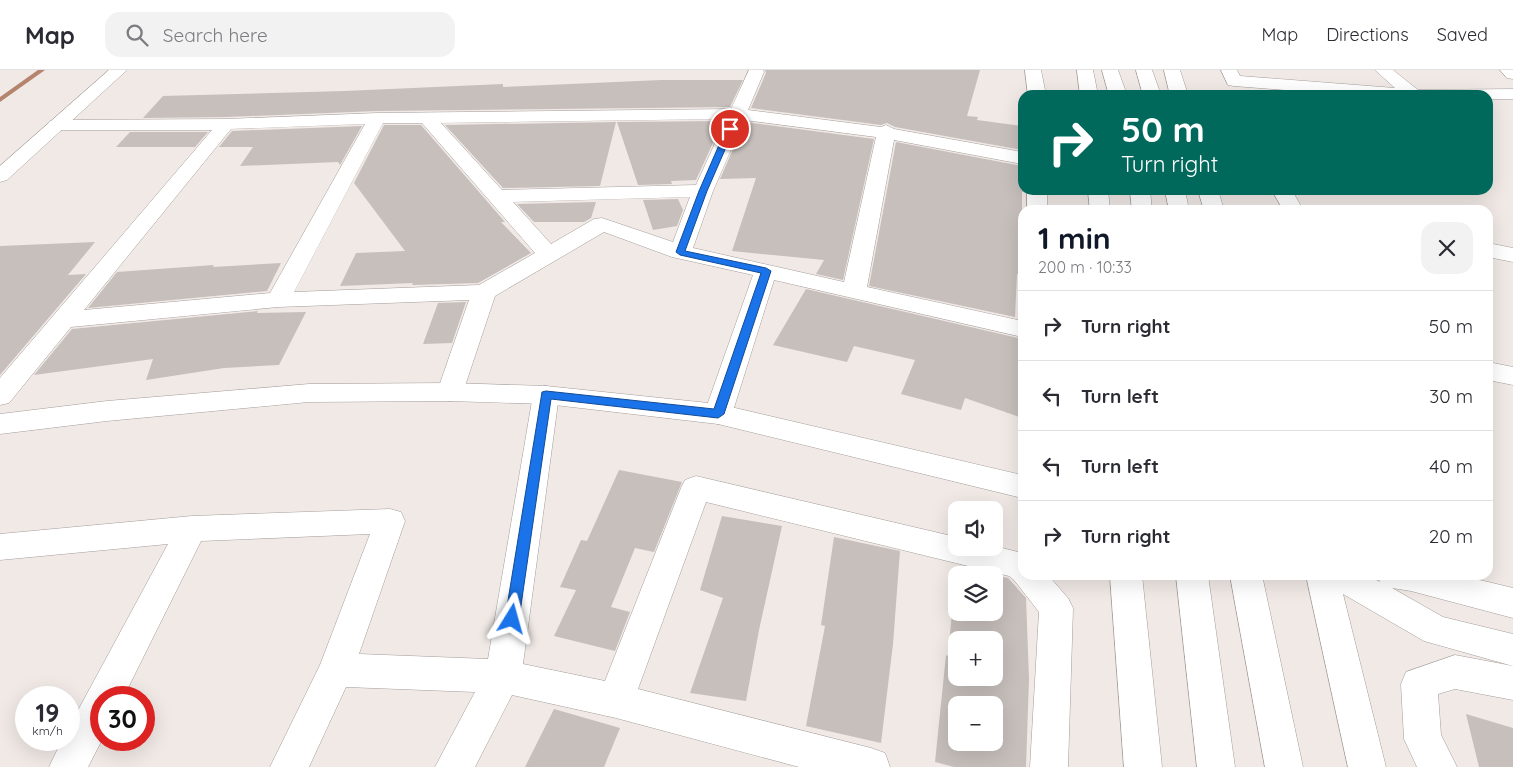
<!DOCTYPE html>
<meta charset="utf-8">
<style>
body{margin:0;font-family:Quicksand,sans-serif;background:#f2f2f3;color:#2b2b33;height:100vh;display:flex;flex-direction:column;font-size:19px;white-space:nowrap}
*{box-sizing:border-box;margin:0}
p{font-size:16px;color:#7c7c81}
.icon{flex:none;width:28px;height:28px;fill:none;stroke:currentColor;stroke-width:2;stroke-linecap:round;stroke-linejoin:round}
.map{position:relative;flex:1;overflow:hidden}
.sheet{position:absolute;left:1018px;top:135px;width:475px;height:375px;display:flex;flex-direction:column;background:#fff;border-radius:15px;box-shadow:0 5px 20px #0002}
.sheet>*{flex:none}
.guide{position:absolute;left:1018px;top:20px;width:475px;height:105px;border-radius:15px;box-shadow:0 5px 20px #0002;background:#00695c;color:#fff;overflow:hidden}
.controls{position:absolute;left:948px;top:431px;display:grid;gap:10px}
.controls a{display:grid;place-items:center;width:55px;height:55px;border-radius:10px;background:#fff;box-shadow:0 5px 20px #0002;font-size:25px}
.speed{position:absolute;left:15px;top:616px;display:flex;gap:10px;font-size:25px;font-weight:700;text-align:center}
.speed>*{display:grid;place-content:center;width:65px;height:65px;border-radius:50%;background:#fff;box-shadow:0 5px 20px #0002;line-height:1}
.speed small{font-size:12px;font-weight:400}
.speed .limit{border:8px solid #d22;background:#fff;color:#111}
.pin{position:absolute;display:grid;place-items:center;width:42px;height:42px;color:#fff;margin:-21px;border:2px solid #fff;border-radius:50%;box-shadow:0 1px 5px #0007}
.me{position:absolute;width:55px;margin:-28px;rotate:8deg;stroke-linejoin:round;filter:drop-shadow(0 0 4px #0008)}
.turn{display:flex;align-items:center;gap:18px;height:105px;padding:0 20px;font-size:22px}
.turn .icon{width:65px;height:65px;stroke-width:2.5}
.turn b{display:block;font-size:35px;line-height:42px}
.round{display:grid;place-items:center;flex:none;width:52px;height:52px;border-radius:15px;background:#f2f2f3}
.summary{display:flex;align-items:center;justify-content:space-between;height:85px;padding:0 20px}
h1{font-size:30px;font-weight:700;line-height:38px;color:#111827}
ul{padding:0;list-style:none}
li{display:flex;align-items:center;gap:15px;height:70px;padding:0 20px;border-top:1px solid #e1e1e2}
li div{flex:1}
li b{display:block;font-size:19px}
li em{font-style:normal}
header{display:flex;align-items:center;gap:30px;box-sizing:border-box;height:70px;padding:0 25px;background:#fff;border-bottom:1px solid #e1e1e2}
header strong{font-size:24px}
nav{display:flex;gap:28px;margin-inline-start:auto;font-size:18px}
.search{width:350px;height:45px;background:#f2f2f3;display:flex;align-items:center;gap:12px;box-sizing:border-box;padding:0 18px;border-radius:15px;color:#7c7c81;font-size:19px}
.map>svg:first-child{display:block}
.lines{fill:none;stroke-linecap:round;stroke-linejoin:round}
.stream{fill:#b4846e;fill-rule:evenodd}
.building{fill:#c6bfbc;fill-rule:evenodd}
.minor-casing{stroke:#a49d9a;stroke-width:1}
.tertiary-casing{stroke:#a49d9a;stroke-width:1}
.minor{fill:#fff;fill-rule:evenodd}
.tertiary{fill:#fff;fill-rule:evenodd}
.route{fill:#1a73e8;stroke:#114b97}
</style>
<header>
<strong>Map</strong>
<div class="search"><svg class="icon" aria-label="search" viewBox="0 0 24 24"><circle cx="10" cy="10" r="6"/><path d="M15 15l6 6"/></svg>Search here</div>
<nav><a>Map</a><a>Directions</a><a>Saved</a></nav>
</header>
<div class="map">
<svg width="1513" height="697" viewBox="0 0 1513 697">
<rect width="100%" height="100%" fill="#f0e9e6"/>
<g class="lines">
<path class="stream" d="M38,0H45L0,32V27Z"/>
</g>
<path class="building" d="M765,0H980L967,46L978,47L977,50L1022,56V80L895,57L887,53L881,55L751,38L766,3Z
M661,10H743L730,37L377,41L226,47L143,48L163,26L345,21L503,14V17Z
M723,51L696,110L671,111L672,114L638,115L617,52Z
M616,52L600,116L503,118L445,55Z
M745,52L874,69L843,210L816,204L824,190L732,181L756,108L720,109Z
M384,55H421L505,152H501L531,183L478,213L412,215L413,213L340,216L356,183L405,181L354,113Z
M362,56L340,95L338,92L240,96L253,77H219L232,61Z
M130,62H208L195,77H116Z
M896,72L1022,96V120H1025V122H1022V205L1017,204L1015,247L869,216Z
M678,129L683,140L677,156L653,160L643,130Z
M596,132L591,148L584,152H534L517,134Z
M95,172L68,205L86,204L0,305V176Z
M281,193L267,221L88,238L117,202L214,195L213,197Z
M806,219L1022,269V348L965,328L961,340L901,324L915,290L854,276L847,292L773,275Z
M466,232L452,273L423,274L438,233Z
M258,241L257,243L306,242L279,295L224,298L146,310L153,289L34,305L72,259Z
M619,400L682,412L654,482L635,478L611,537L630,542L615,581L554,566L576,520L560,517L581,470L587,471Z
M722,446L782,456L759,560L746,631L690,623L723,528L700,520Z
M834,467L900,481L893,574L881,673L806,656L825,556L821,555Z
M956,498L1008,508L1026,528L1029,609L1026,697H954L935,692L946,585L948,586ZM956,505H994V542H956ZM956,570H994V608H956ZM956,635H994V672H956Z
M554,639L620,658L604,697H525Z
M1466,644L1513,658V697H1479Z"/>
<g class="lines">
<defs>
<path id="minor" d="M749,0H763L764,2L748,40L881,57L886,55L894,59L1022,82V94L894,70L867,217L1022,251V267L774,210L732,344L728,351L718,354L708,351L704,344L753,205L672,187L604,162L495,226L463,322L459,329L450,331L441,329L437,322L469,230L278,237L71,257L9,333L0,335V308L212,60H56L50,59L47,55L50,51L56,50L226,49L377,43L731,39ZM726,49L696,115L502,120L441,53ZM744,50L876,67L844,212L693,178L713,121ZM383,53H422L535,183L479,215L294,222ZM365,54L270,223L84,240L231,59ZM690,127L673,172L602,148L594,149L551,174L513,132Z
M1025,0H1041L1046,25H1028Z
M1221,0H1237L1240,6L1395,18L1375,0H1393L1418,20L1513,19V29H1488V25H1348L1234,16L1228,15Z
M1500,0H1513V9L1507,8Z
M1027,120H1047V140H1027Z
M1272,120H1292L1303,140H1283Z
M1488,173L1513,178V192L1488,187Z
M1488,292L1513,297V315L1488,310Z
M546,316L555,318L559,325L523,594L605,611L681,418L685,410L696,406L956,467V478H994V476L1022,483V505H1048L1068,528L1073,538L1068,697H1030L1039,542L1014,510L1009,506L706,432L638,619L871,678L885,683L890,697H799L616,648L512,625L475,697H435L475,622L346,617L309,697H270L320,595L370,464L201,471L123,628H101L102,670L88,697H49L62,670H69V657L168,474L0,490V464L192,446L390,439L401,442L405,451L359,584L488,589L533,325L537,318Z
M1455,585L1513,596V630L1455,619L1438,624L1441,665L1457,697H1417L1404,669L1401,614L1406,602Z"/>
<path id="tertiary" d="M109,0H127L7,110L0,112V96Z
M1077,0H1093L1098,25H1080Z
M1102,0H1118L1127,25H1109Z
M1136,0H1152L1161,25H1143Z
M1164,0H1180L1188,25H1170Z
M1088,120H1108L1110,140H1090Z
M1130,120H1150L1152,140H1132Z
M1165,120H1185L1189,140H1169Z
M1198,120H1218L1224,140H1204Z
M450,313L546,316L718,334L1022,405V428L718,354L546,334L450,331L309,332L107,351L0,364V344L107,331L309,314Z
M1110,505H1142L1162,697H1124Z
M1176,505H1208L1235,697H1197Z
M1230,505H1262L1303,697H1265Z
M1306,505H1367L1380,512L1377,505H1459L1513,518V548L1411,521L1392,518L1443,547L1513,564V596L1424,571L1343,524L1386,697H1348Z"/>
</defs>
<use href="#minor" class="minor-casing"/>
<use href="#tertiary" class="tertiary-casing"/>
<use href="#minor" class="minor"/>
<use href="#tertiary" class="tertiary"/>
</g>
<path class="route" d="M730,57L734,59L707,121L685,181L766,198L771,201L724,344L718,348L551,329L519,549L517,553L512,555L507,553L505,549L542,322L546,321L714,339L761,203L680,185L676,182L699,121L726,59Z"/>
</svg>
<div class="controls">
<a><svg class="icon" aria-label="sound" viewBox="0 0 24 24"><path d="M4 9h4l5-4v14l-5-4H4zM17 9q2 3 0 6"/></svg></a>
<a><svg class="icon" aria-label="layers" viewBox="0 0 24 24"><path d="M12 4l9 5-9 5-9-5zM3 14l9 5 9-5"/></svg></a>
<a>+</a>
<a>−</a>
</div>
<div class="speed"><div>19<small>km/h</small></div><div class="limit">30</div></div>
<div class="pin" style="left:730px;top:59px;background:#d93025"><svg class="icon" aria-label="arrive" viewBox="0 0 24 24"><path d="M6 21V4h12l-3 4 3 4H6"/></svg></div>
<svg class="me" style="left:512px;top:549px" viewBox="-20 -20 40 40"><path d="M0-17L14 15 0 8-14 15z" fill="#1a73e8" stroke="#fff" stroke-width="4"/></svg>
<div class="guide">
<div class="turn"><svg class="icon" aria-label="right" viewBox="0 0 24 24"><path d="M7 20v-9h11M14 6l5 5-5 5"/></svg><div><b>50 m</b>Turn right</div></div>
</div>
<section class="sheet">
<div class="summary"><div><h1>1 min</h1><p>200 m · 10:33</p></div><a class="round"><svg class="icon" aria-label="close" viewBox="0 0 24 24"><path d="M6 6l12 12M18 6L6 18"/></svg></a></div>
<ul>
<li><svg class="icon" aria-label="right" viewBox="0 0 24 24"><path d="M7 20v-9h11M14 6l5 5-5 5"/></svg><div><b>Turn right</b></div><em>50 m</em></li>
<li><svg class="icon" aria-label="left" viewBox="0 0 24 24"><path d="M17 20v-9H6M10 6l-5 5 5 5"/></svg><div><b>Turn left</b></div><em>30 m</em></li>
<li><svg class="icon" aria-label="left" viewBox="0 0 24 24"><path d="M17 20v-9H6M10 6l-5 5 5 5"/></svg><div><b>Turn left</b></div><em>40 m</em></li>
<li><svg class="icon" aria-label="right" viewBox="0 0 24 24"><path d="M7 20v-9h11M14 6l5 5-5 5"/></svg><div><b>Turn right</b></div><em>20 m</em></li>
</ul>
</section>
</div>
